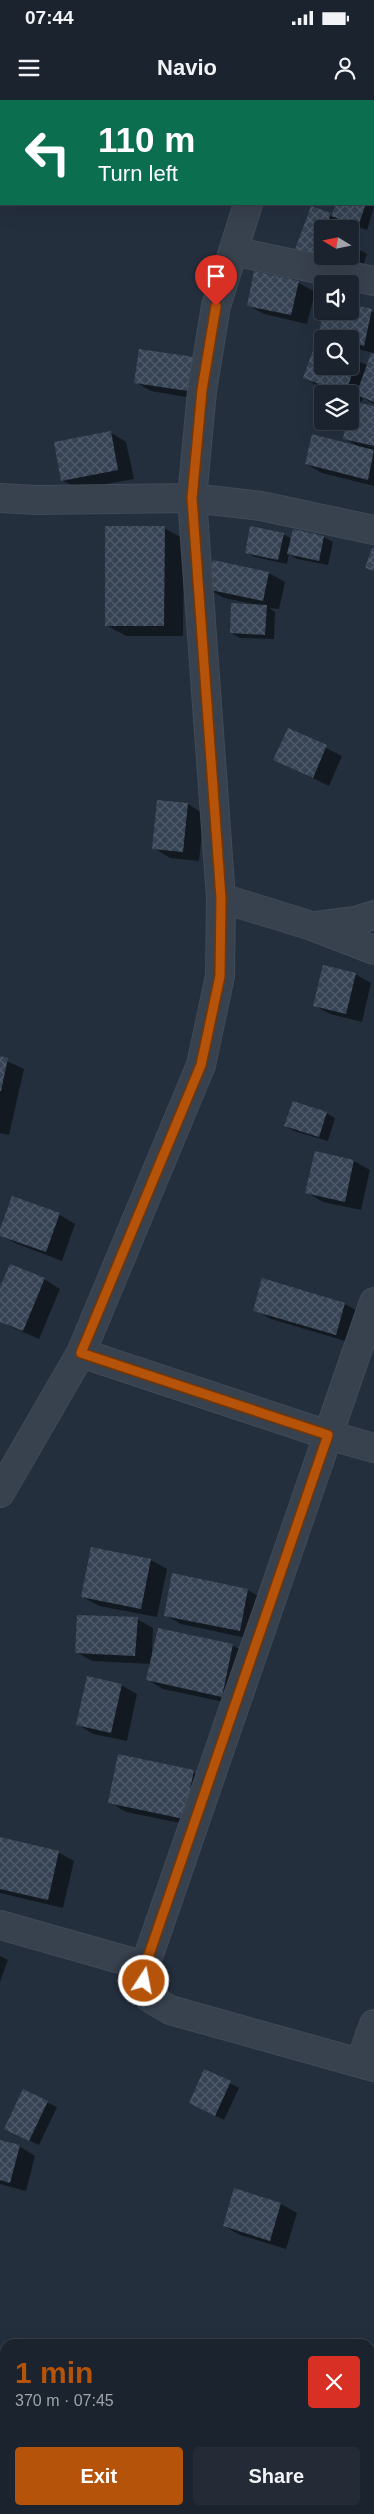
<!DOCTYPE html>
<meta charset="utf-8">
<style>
body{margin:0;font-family:Arial,sans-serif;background:#242b36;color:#f1f3f6;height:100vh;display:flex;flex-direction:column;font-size:19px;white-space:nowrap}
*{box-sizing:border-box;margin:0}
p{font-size:16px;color:#a0a4aa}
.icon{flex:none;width:28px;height:28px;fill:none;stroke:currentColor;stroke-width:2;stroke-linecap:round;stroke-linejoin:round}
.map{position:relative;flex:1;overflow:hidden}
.side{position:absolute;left:0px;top:2239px;width:375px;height:176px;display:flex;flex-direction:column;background:#1b232e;border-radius:15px 15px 0 0;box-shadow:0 5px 20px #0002,0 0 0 1px #39404a}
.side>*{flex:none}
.banner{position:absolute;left:0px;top:0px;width:375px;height:105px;box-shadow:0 5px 20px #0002,0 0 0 1px #39404a;background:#0b6e4f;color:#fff;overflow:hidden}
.needle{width:32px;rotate:280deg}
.tools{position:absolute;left:314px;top:120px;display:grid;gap:10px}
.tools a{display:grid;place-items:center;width:45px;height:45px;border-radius:5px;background:#1b232e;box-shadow:0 5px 20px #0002,0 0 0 1px #39404a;font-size:25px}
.pin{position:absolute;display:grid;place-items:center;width:42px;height:42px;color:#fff;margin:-51px -21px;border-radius:50% 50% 50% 0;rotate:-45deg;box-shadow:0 0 5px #0007}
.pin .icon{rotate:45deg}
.me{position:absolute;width:55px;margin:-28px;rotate:11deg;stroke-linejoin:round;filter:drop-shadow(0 0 4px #0008)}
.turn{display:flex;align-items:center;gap:18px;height:105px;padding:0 15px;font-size:22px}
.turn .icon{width:65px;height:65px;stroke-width:2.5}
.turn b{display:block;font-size:35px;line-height:42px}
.round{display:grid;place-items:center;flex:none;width:52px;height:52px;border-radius:5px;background:#242b36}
.overview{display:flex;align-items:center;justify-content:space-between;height:85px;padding:0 15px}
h1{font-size:30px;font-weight:700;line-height:38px;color:#b45309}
.action{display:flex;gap:10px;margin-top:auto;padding:10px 15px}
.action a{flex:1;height:58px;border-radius:5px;background:#b45309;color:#fff;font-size:20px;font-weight:700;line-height:58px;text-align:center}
.action a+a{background:#242b36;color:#f1f3f6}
.status{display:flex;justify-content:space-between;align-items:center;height:35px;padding:0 25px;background:#1b232e;direction:ltr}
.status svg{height:14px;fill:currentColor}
header{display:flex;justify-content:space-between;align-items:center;height:65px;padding:0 15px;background:#1b232e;font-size:22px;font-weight:700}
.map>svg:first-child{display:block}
.shadow{fill:#0007}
.building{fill:url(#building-cross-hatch)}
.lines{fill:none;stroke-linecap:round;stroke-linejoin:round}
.minor-casing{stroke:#414a57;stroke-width:30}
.minor{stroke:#38414e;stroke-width:28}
.route-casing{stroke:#753606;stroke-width:12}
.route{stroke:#b45309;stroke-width:9}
</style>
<div class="status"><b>07:44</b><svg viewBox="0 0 49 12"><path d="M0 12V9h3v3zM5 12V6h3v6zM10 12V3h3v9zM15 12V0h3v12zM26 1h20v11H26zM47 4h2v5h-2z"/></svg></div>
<header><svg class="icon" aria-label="menu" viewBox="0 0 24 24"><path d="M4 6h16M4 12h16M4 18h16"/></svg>Navio<svg class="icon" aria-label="person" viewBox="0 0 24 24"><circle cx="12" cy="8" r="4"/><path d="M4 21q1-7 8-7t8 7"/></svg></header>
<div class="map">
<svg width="374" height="2414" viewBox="0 0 374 2414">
<defs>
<pattern id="building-cross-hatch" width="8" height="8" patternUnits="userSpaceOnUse" patternTransform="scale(1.25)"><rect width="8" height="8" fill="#364354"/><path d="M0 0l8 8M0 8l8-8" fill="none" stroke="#515c6b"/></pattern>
</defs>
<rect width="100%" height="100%" fill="#242f3e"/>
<path class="shadow" d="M52,0H94L98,1H52Z
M337,104H369L374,107L367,130L347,123L345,129H322V156H350V145L367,154L358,180L311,164L312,107L333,115Z
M255,173L299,183L315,192L307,224L264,214L248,205Z
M350,205L374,212V253L350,247V239H328L320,234L350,211Z
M317,244L322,246V266H350V257L368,266L374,256V304L363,298L361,302L350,298V294H339L320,287L304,278Z
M193,258L204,300L151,291L135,282Z
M350,307H374V386L322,373L306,364L356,345L344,338L350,321Z
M110,332L126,342L134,379L78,389L62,380Z
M164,428L184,439L183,536H126L106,525Z
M294,431L324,437L333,442L328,465L297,459L289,454L287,464L255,457L246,452L283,434L292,439Z
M269,473L285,482L279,509L269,508L275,512L274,539L240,538L231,533L254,504L224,498L208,489Z
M288,629L342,656L329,686L275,660Z
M188,704L204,714L199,761L170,758L154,748Z
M355,874L371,883L362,922L330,914L314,905Z
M0,958L24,969L9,1035L0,1033Z
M326,1013L335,1018L328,1041L294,1031L285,1026Z
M316,1052L354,1061L370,1070L361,1110L323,1102L307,1092Z
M13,1098L60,1115L75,1124L62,1161L15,1143L0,1135Z
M44,1179L60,1189L39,1239L0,1222V1191Z
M263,1180L345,1204L361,1213L352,1243L271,1219L255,1210Z
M92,1449L151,1460L167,1469L157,1517L99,1506L83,1497Z
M173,1474L248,1490L264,1499L256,1540L181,1524L165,1515Z
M137,1519L153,1528L152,1553L232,1545L248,1554L238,1605L163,1589L148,1580L151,1564L92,1561L76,1552Z
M121,1585L137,1594L127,1641L93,1634L77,1624Z
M193,1672L209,1681L200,1727L126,1712L110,1702Z
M0,1738L58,1752L74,1761L63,1808L0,1793Z
M0,1856L8,1860L0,1882Z
M205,1971L239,1988L224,2020L190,2003Z
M24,1991L57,2007L39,2045L15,2034Z
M0,2042L19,2046L35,2056L26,2091L0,2084Z
M235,2090L281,2104L297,2113L286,2149L240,2135L224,2126Z"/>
<path class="building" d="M336,104H366L358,126L331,116Z
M311,106L331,113L326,129H322V156H347L342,172L293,155Z
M254,171L299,181L291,215L247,206Z
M350,204L372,209L364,246L350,242V239H335L318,235L324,211H350Z
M316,242L322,245V266H350V255L358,258L345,294L303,278Z
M139,249L194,257L188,291L134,283Z
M371,253L374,254V302L356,295Z
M350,301L374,306V346L343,339L346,321H350Z
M111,331L118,370L61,381L54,342Z
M312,334L374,350L368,380L305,364Z
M105,426H165L164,526H105Z
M250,426L284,433L278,460L245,453Z
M293,429L324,436L319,461L287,454Z
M372,448H374V471L365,468Z
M213,460L269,472L263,501L206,489Z
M231,503L267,505L265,535L230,533Z
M288,628L327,645L313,678L273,660Z
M157,700L188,703L183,752L152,749Z
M323,865L356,873L346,914L313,906Z
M0,956L8,958L1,991H0Z
M293,1001L327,1012L319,1037L284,1026Z
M315,1051L354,1060L345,1102L305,1093Z
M12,1096L60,1113L46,1152L0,1136V1129Z
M10,1164L45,1178L23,1231L0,1222V1187Z
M262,1178L345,1203L336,1235L253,1211Z
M91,1447L151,1459L141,1509L81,1497Z
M172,1473L248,1489L240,1531L164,1516Z
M77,1515L138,1517L135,1556L75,1553Z
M158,1528L233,1544L222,1597L146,1580Z
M87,1576L122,1584L111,1633L76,1625Z
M118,1654L194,1670L184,1719L108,1703Z
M0,1737L59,1751L48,1800L0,1789Z
M204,1969L231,1981L215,2016L189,2003Z
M23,1989L48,2001L29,2041L4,2029Z
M0,2040L20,2045L10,2083L0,2080Z
M234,2088L281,2103L270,2141L223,2126Z"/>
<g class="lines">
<defs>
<path id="minor" d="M280,1L281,0
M233,151L374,181
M0,398L37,400L192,398L261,406L374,430
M221,798L312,826L374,850
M316,826L355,821L374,815
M374,1202L145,1866L144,1881L150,1898L170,1910L374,1967
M81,1253L328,1335L374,1348
M0,1393L81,1253L201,965L220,876L221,798L192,398L202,291L216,206L248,104
M0,1825L145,1866
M360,1963L374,1924"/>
</defs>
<use href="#minor" class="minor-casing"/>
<use href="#minor" class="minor"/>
</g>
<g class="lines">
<defs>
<path id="route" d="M144,1881L145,1866L328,1335L81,1253L201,965L220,876L221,798L192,398L202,290L216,206"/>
</defs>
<use href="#route" class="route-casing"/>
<use href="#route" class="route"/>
</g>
</svg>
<div class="tools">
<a><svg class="needle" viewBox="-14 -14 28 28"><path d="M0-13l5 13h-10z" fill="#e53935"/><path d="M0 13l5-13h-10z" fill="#a0a4aa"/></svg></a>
<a><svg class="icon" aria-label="sound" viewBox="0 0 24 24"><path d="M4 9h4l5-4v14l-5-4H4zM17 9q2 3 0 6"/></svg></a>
<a><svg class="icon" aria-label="search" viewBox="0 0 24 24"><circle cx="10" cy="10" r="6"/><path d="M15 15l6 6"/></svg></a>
<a><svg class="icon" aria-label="layers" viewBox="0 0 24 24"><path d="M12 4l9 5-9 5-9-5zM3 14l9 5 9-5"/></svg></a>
</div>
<div class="pin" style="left:216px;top:206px;background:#d93025"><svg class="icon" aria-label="arrive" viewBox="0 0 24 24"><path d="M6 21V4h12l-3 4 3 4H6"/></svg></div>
<svg class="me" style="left:144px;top:1881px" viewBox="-20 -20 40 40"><circle r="17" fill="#b45309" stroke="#fff" stroke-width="3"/><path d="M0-11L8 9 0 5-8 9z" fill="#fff"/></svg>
<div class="banner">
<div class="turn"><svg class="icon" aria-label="left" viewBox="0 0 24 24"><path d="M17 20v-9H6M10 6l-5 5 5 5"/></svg><div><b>110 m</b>Turn left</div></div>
</div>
<section class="side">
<div class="overview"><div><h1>1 min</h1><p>370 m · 07:45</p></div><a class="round" style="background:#d93025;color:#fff"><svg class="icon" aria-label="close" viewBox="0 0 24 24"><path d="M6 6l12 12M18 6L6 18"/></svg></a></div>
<div class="action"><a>Exit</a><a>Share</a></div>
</section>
</div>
